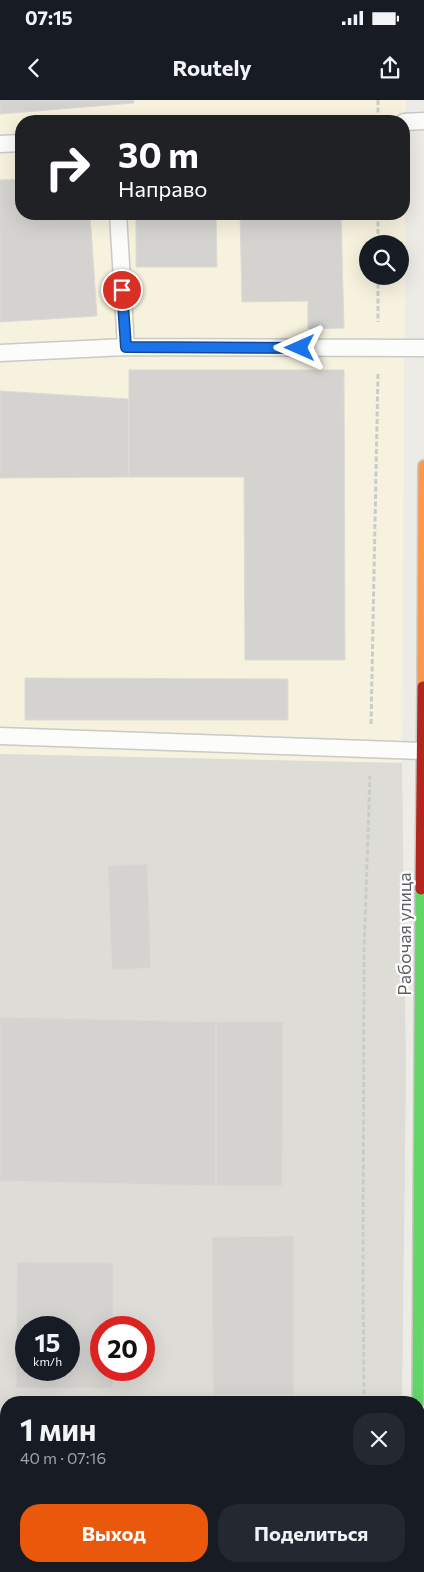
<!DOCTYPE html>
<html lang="ru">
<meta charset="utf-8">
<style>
body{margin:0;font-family:Commissioner,sans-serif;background:#242831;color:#f1f3f6;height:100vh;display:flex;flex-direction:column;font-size:19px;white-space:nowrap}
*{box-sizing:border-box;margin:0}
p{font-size:16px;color:#9ea1a6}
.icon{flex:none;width:28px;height:28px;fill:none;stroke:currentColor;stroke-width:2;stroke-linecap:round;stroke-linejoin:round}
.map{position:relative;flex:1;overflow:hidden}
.side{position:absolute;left:0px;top:1296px;width:425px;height:176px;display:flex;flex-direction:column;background:#171b24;border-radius:20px 20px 0 0;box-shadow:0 5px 20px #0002}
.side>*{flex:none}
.hud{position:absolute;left:15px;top:15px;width:395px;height:105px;border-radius:20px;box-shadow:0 5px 20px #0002;background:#202124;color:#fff;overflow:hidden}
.tools{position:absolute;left:359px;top:135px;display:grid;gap:10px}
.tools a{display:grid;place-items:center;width:50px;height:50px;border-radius:50%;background:#171b24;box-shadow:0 5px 20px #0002;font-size:25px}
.speed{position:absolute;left:15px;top:1216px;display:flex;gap:10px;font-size:25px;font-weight:700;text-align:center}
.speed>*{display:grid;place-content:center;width:65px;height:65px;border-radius:50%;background:#171b24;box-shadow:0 5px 20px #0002;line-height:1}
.speed small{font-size:12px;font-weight:400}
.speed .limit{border:8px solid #d22;background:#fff;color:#111}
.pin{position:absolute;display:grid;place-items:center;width:42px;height:42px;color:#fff;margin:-21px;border:2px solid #fff;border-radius:50%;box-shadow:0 1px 5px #0007}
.me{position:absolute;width:55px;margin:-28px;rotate:270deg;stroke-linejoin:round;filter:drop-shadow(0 0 4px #0008)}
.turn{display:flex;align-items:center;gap:18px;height:105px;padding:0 20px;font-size:22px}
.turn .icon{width:65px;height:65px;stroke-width:2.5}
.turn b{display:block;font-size:35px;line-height:42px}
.round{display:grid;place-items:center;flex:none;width:52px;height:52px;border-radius:20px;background:#242831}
.overview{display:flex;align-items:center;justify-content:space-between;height:85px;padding:0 20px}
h1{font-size:30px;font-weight:700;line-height:38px}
.button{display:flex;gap:10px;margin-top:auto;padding:10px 20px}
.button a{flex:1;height:58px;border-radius:20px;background:#ea580c;color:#fff;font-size:20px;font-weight:700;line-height:58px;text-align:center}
.button a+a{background:#242831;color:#f1f3f6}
.status{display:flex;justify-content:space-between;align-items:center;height:35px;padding:0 25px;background:#171b24;direction:ltr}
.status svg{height:14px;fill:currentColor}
header{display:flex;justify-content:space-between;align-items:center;height:65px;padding:0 20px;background:#171b24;font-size:22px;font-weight:700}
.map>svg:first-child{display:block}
.commercial{fill:#f6f2de;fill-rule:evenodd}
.industrial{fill:#dddcd7;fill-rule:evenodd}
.building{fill:#d4d3d0;stroke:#dcdad5;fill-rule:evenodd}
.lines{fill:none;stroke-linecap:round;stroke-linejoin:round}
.lane-casing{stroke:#c9c9c8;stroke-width:19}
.fast-casing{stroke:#c7c7c7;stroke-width:14}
.slow-casing{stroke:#c7c7c7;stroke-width:14}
.jam-casing{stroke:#c7c7c7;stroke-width:14}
.path{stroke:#c8cdca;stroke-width:3;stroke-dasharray:5 2.5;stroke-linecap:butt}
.lane{stroke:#fcfcfb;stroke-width:16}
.fast{stroke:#63d668;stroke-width:11}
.slow{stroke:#ff974d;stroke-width:11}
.jam{stroke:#b3261e;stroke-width:11}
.route-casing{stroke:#114b97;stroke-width:12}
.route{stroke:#1a73e8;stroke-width:9}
.labels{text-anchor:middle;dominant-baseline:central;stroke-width:4.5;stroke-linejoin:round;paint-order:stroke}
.street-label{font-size:18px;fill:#5b5f65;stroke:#fff}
</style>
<div class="status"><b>07:15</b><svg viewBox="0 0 49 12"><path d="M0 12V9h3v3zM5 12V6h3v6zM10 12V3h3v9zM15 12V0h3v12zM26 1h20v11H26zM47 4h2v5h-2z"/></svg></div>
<header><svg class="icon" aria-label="back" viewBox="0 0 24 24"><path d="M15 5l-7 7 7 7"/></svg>Routely<svg class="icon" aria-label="share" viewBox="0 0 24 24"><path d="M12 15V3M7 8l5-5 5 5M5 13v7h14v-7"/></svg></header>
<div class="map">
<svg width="424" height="1472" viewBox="0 0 424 1472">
<rect width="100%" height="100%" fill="#ecebe6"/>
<path class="commercial" d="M0,0H406L402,663L0,654ZM21,21H404V114H21ZM368,144H400V176H368Z"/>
<path class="industrial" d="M0,654L402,663L406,970L402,1302H6V1466H400V1472H0ZM26,1228H69V1270H26ZM101,1228H144V1270H101Z"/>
<path class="building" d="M0,0H134V3L0,14Z
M21,79V114H90L97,216L0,222V80Z
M136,114H216L217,167H136Z
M240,114H341L344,228L308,229V201L242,202Z
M129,270H344L345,560H245L244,377H129Z
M0,291L129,299V377L0,378Z
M25,578L288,579V620H25Z
M147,764L151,868L112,870L108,766Z
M0,917L216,922V1086L0,1081Z
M216,922H283L282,1086H216Z
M294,1136V1295H213L212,1137Z
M17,1162L113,1163V1228H101V1270H113V1288H16ZM26,1228H69V1270H26Z
M213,1295H278V1302H213Z
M0,1328H6V1466H276V1472H0Z"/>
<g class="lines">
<defs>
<path id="lane" d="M404,22L424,21
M0,44L21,43
M118,114L126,247
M0,253L126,247L424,248
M0,636L422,651
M419,1398H424"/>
<path id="fast" d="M418,1302L421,789
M418,1466V1472"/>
<path id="slow" d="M423,587L424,366"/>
<path id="jam" d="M421,789L423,587"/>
</defs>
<use href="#lane" class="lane-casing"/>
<use href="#fast" class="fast-casing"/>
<use href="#slow" class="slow-casing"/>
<use href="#jam" class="jam-casing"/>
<path class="path" d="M378,0V13
M378,114V144
M378,176V222
M371,624L378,273
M364,1302L363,1172L364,850L370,676
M365,1466V1472"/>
<use href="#lane" class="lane"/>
<use href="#fast" class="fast"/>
<use href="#slow" class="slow"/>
<use href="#jam" class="jam"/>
</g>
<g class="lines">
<defs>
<path id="route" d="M122,190L126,247L300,248"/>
</defs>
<use href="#route" class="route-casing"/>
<use href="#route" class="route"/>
</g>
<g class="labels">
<g class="street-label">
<text transform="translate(404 834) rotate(-90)">Рабочая улица</text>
</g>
</g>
</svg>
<div class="tools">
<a><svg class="icon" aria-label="search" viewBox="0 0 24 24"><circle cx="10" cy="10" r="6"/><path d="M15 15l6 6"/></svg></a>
</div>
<div class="speed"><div>15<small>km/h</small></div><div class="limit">20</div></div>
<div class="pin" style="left:122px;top:190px;background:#d93025"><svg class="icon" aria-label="arrive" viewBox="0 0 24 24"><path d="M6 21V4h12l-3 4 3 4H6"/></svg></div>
<svg class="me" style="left:300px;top:248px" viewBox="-20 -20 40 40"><path d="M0-17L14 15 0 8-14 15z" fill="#1a73e8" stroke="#fff" stroke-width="4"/></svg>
<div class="hud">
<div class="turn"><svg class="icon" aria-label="right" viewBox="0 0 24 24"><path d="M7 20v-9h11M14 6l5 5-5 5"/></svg><div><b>30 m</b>Направо</div></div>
</div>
<section class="side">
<div class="overview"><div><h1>1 мин</h1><p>40 m · 07:16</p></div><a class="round"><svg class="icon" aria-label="close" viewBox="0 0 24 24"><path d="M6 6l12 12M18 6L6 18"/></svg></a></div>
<div class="button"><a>Выход</a><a>Поделиться</a></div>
</section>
</div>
